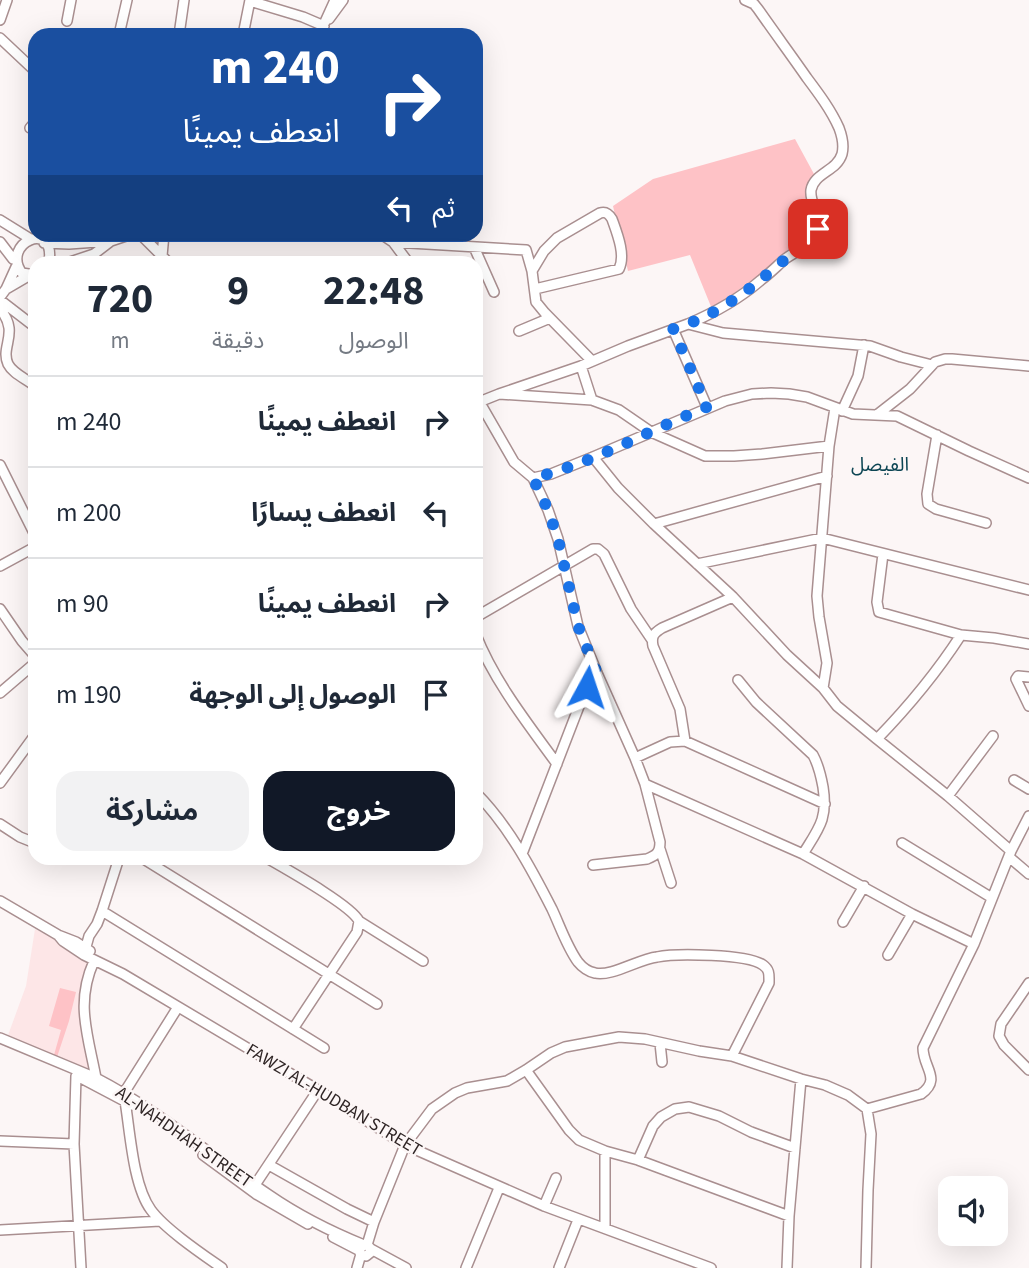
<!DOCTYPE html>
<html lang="ar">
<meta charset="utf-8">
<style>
body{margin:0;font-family:"Source Sans 3","Noto Sans Arabic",sans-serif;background:#f2f2f3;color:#1f2937;direction:rtl;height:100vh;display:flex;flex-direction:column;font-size:26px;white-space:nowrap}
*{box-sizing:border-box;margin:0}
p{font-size:23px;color:#747a83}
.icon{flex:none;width:38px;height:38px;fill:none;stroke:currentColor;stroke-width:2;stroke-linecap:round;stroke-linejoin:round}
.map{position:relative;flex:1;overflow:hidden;direction:ltr}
.drawer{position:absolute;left:28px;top:256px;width:455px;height:609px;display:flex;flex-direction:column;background:#fff;border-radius:21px;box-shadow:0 7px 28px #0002;direction:rtl}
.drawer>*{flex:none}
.banner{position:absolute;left:28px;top:28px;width:455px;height:214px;border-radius:21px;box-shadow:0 7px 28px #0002;direction:rtl;background:#1a4fa0;color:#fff;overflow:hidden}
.controls{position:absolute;left:938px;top:1176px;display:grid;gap:14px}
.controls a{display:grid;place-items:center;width:70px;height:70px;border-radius:14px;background:#fff;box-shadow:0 7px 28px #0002;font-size:35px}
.pin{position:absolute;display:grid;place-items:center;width:60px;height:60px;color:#fff;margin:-30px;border-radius:14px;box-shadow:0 4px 10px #0006}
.me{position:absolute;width:77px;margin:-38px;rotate:5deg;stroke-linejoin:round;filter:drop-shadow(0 0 5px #0008)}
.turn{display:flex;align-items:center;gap:24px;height:147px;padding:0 28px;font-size:32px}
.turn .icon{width:91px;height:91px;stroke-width:2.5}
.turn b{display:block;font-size:49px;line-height:60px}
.then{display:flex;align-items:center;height:66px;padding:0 28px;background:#0003;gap:14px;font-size:26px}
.eta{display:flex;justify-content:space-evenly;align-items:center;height:119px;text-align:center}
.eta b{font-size:42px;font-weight:700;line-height:49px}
.primary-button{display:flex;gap:14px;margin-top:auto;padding:14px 28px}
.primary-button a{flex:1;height:80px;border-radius:21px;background:#111827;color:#fff;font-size:28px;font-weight:700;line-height:80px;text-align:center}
.primary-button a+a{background:#f2f2f3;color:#1f2937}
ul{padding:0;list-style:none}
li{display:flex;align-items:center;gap:21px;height:91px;padding:0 28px;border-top:2px solid #e0e1e3}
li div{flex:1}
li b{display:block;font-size:26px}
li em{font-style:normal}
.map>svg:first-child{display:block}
.built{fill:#fde6e7}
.green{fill:#fec2c6}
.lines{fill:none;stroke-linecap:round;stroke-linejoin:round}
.minor-casing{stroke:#a98f90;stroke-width:12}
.minor{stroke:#fff;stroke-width:9}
.route{stroke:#1a73e8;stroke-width:12;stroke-dasharray:0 21.6}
.labels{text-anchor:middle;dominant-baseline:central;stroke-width:5;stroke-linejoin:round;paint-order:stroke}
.street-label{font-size:18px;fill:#2f2525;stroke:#fcf6f6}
.neighbourhood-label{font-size:19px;fill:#0c4553;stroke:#fcf6f6}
</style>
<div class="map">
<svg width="1029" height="1268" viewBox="0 0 1029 1268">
<rect width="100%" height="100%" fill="#fcf6f6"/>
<path class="built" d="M35,929L63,943L89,962L80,997V1007L89,1068L87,1069L82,1071L7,1038L26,986Z"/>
<path class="green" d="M795,139L814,174C799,200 814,209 812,237L712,309L690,255L628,271L613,206L653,179Z
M60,988L76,992L69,1021L57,1057L54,1055L61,1030L49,1026Z"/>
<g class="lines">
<defs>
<path id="minor" d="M250,1L303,17L324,26
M329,19L343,0
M0,20L7,0
M67,21L71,0
M119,35L127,0
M179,35L184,0
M243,35L250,0
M319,35L335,0
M0,38L35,71
M30,128L35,122
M0,220L29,238
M140,234L168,262
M381,234L393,242L408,262
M0,242L13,259
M393,242L526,250L532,271L536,302L545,313L592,361
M44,243L69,244L111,241L132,234
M474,247L494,292
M162,256L164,234
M70,262L94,254L111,241
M532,271L544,251L557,238L600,213C606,211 609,214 612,219C617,233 626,255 619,269L535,289
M35,275L22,273C0,243 56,219 49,262
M6,289L30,275
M0,297L6,289L16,267
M0,300L35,327
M0,309C20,333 0,346 8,364C13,374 27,379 35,386
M688,324C714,313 739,299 761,280C769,274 777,266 785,259C796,251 812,245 817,231C823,217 809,204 811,190C814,173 837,171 842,154C844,146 842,136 839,128C831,110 819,94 807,78C791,55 774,32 758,9L754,4L745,0
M673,329L707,407
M519,331L550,318
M581,366L592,400
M499,394L581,366L628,346L688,324L723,333L870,346L901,357L932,365
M476,396L514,462L533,478L551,474L593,457L725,401L752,394L771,393L789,394L807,397L853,414L897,416L969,451L1029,478
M479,402L499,394L592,400L619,410L651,432L705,456H734L762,454L829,446
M842,411L858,376L864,345
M878,414L910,389L935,362L945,359H952L1029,366
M937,435L927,494L928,504L936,509L986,523
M593,457L618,488L654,524L733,597L787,655L823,688L837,706L877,739C908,707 937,672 961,635L879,612L877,602L883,554
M0,465L35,535
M533,478L548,510L558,539L578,626L597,673L635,758L645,784L660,842C660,852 657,855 647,859L593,865
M654,524L827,476
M697,564L822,538L1029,590
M0,566L35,547
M0,609L22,641L35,656
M476,617L593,549H598L604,554L631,609L652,640
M476,635C494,681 528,724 557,764
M961,635L994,638L1029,644
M1029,677L1018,676L1016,679L1029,706
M738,680L756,702L813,755C819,766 821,776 823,787C828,819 819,828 803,854
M823,688L827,663L819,617L817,596L829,446L835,408
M0,693L35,663
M877,739L948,796L1011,851
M685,741L680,709L653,646C651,636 654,633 662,628L733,597
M635,758L670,742L685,741L825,804
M1014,780L1029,789
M0,783L35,735
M645,784L803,854L912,914L974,944
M476,793C508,825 531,868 552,909C560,926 567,947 578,962C582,967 589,972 595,973C611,977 639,959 657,957C676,953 748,954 763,965C770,970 769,975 769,983L732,1056
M948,796L993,736
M0,824L20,837L35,843
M902,843L992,898
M660,849L671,883
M522,854L583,696L597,673
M1009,857L1029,874
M142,858L377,1004
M267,858C286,869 351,905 359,921L423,961
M0,901L58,935L76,942L90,951
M102,911L324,1048
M843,922L864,886
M58,935L63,941L84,955L123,974L318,1090L405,1145L544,1206L711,1268
M84,954L89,936L97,924L102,911L119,858
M888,955L912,914
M94,961C75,1003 88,1035 96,1078
M1029,983L1001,1024L999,1036L1004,1045L1029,1070
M293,1029L357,932L359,921
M0,1038L96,1078C158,1110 211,1156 269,1195C298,1215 332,1232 364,1245
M660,1043L662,1062
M526,1070L569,1130L579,1140L605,1151L638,1160L789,1216
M76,1076L74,1144L81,1268
M79,1077L132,1105
M124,1093L178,1007
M125,1101C130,1131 133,1186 151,1210C165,1229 202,1254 222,1268
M867,1109L921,1094C942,1079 923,1068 923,1048L974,944L1011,851L1029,816
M0,1141L74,1144
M203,1155L256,1194L308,1224
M638,1160L653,1126L661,1117L675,1109L689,1107L719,1116L751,1132L795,1148
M269,1165L347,1209L374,1222
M255,1185L318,1090
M544,1206L556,1178
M605,1228V1151
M0,1230L160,1221
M333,1237L360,1251
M367,1245H364L360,1248V1253L362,1255L366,1256L371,1252V1249L367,1245L374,1222L405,1145L432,1109L455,1093L467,1088L507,1081L526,1070L551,1053L565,1047L619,1037L645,1039L699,1051L732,1056L801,1079L825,1085L848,1095L867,1109L871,1134L868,1190L866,1268
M371,1249L406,1268
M357,1268L361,1254
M466,1268L499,1188
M559,1268L578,1220
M787,1268L789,1216L801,1079"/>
</defs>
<use href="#minor" class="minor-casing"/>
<use href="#minor" class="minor"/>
</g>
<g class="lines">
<path class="route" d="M587,687L597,673L578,626L558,539L548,510L533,478C594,463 649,430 707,407L673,329C718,315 748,291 783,261C795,251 811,245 818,229"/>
</g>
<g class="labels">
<g class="street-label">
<text transform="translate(334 1100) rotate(31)">FAWZI AL-HUDBAN STREET</text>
<text transform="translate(184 1137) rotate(35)">AL-NAHDHAH STREET</text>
</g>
<g class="neighbourhood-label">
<text x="880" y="465">الفيصل</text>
</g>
</g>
</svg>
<div class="controls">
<a><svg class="icon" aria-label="sound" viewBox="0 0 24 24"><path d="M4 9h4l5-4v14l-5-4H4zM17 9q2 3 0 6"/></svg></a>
</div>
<div class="pin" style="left:818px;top:229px;background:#d93025"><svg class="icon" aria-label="arrive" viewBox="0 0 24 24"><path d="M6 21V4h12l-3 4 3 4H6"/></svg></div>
<svg class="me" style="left:587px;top:687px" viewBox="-20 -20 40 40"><path d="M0-17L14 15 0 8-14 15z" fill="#1a73e8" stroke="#fff" stroke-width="4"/></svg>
<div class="banner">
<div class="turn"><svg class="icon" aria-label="right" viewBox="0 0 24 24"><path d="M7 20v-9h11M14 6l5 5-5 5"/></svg><div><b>240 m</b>انعطف يمينًا</div></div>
<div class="then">ثم<svg class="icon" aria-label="left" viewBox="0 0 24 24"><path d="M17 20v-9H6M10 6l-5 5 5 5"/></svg></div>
</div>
<section class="drawer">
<div class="eta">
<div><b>22:48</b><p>الوصول</p></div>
<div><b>9</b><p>دقيقة</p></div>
<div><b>720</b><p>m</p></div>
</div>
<ul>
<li><svg class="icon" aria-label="right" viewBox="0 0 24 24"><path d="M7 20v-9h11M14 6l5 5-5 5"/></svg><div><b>انعطف يمينًا</b></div><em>240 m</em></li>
<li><svg class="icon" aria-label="left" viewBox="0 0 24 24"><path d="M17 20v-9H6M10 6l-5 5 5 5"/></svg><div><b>انعطف يسارًا</b></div><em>200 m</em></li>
<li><svg class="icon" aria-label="right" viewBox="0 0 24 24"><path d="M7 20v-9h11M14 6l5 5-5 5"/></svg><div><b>انعطف يمينًا</b></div><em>90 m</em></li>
<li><svg class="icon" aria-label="arrive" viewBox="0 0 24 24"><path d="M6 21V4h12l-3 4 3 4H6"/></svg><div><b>الوصول إلى الوجهة</b></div><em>190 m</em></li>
</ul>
<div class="primary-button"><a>خروج</a><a>مشاركة</a></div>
</section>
</div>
